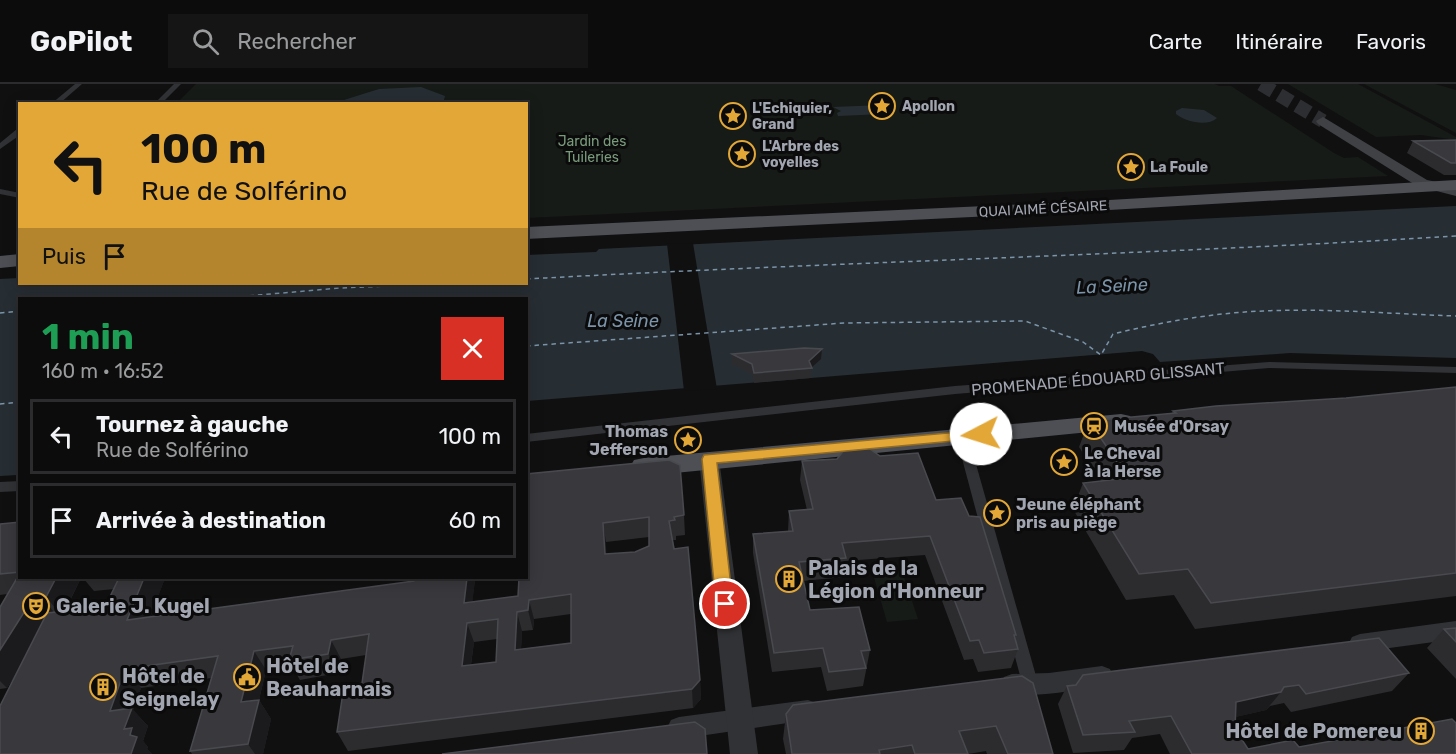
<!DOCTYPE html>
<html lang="fr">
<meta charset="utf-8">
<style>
body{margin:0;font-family:Rubik,sans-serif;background:#151516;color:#f1f3f6;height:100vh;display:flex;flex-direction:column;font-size:22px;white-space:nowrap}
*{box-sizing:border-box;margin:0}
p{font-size:20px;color:#9a9b9d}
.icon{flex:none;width:33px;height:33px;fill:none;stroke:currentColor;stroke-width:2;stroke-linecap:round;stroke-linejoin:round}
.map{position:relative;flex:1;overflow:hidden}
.panel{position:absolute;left:18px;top:213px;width:510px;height:282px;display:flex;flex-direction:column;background:#0c0c0d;border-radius:0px;box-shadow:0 3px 15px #0003,0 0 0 2px #2c2c2e}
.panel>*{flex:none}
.banner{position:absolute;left:18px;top:18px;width:510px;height:183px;border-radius:0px;box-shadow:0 3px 15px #0003,0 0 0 2px #2c2c2e;background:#e2a737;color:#111;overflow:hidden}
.pin{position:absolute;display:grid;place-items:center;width:51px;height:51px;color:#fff;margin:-26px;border:3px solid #fff;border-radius:50%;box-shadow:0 2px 6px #0007}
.me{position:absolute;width:66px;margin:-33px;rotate:265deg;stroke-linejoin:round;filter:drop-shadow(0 0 4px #0008)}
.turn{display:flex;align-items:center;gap:21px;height:126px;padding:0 24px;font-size:27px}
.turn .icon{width:78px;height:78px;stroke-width:2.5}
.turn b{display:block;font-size:42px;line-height:51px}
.then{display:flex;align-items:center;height:57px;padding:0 24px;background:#0003;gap:12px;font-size:22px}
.round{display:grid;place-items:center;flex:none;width:63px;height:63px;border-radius:0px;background:#151516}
.head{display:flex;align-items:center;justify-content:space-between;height:102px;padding:0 24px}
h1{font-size:36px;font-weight:700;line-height:45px;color:#1e9e55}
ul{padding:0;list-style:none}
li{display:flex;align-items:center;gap:18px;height:75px;margin:0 12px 9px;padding:0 12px;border:3px solid #2c2c2e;border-radius:0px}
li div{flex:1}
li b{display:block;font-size:22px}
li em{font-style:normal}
header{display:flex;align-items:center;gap:36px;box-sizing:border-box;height:84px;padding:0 30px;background:#0c0c0d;border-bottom:2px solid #2c2c2e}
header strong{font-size:28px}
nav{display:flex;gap:33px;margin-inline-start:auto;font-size:21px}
.search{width:420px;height:54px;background:#151516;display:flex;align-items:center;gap:15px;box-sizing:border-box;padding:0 21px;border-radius:0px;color:#9a9b9d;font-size:22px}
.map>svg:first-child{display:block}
.green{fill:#161b17}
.water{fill:#272e33}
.pier{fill:#101011}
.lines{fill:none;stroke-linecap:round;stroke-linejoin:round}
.ferry{stroke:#7b94aa;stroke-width:1.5;stroke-dasharray:4.5 4;stroke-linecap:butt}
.secondary-tunnel{stroke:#2d2e31;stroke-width:14;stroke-dasharray:14 7;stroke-linecap:butt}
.pedestrian{fill:#313235;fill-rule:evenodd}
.minor{fill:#313235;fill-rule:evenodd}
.tertiary{fill:#313235;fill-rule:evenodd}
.secondary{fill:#3f4145;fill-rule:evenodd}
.primary{fill:#4d4f54;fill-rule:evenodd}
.wall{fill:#2c2c2f;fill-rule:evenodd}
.shaded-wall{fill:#1b1b1d}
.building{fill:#39393d;stroke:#494a4f;stroke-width:1.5;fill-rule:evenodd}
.route{fill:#e2a737;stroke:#936d24;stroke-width:1.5}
.labels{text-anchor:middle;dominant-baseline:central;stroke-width:6;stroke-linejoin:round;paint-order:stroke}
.far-poi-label{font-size:14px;font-weight:bold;fill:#a2a6b1;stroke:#0b0b0c;text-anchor:start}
.far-park-label{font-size:14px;fill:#7a9a7c;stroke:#0b0b0c}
.far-street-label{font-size:14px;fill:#a2a6b1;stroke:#0b0b0c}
.street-label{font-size:16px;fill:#a2a6b1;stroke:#0b0b0c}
.poi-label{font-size:16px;font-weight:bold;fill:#a2a6b1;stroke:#0b0b0c;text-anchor:start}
.water-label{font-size:18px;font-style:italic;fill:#7b94aa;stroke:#0b0b0c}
.near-poi-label{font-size:20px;font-weight:bold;fill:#a2a6b1;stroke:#0b0b0c;text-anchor:start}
</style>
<header>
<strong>GoPilot</strong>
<div class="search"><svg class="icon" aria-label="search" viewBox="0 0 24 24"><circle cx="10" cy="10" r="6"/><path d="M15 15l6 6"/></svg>Rechercher</div>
<nav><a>Carte</a><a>Itinéraire</a><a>Favoris</a></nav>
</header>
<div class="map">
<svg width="1456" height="670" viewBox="0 0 1456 670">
<rect width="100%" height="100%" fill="#101011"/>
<path class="green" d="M196,0H1215L1219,2H1231L1334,69L1344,74L1358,73L1388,92L527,134L526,20H176Z
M1288,0H1358L1456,53V56L1421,51L1376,53Z
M1364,0H1435L1456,6V49Z
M902,487L918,535L887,538L873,490Z"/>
<path class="water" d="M421,3L445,12L443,19H342L344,16L379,5Z
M883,21L891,22L894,26L883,30L838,32L837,29L841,27L833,23Z
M1182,24L1204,26L1217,34C1207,43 1186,38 1176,30V27Z
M1456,122V274L1290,269L1160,278L1153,270L1142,267L527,317L526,214H20L19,388L17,391L0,392V195L19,194L20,200H526L527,171L596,168L599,165Z"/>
<path class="pier" d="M693,159L717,305L684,307L667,160Z"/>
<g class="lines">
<path class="ferry" d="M526,195C836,178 1146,171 1456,152
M224,214L340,204L436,200
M0,229L20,227
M526,262L844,239L1025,237L1083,258L1101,271L1113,250C1162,238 1212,229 1263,227C1327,224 1392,230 1456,232
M0,320L20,318"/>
<path class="secondary-tunnel" d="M1261,0L1323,37"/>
<path class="pedestrian" d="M75,0H82L59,20H51Z
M174,0H181L161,20H154Z
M17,45H20V51L0,65V59Z
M1135,79H1138V83L1126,84L1122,82Z
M0,105L20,109V114L0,110Z
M1269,278L1456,283V289L1269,284L955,310L526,358V350L955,302Z
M962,348L968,352L1038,599L1036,604L1030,606L1024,604L1022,599L956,352Z
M20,397V407L0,408V398Z"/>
<path class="minor" d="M1456,537V555L1360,568L1352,565L1349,559L1352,553L1360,550Z
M1102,582L1110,585L1113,592L1110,599L1102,602C1075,605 1030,617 1004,607L1001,600L1004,593L1012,590L1049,589Z
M808,616L816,619L819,626L816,633L808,636L679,655L671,652L667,644L671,636L679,633Z"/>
<path class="tertiary" d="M709,368L716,370L719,375L758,670H730L699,375L702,370Z"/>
<path class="secondary" d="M1323,33L1427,96L1456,102V112L1417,102L1318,40L1316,37Z"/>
<path class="primary" d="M1456,96V106L1092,127L526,155V143L1092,117Z
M20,170V182L0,184V172Z
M1121,330L1130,332L1134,338L1130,344L644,392L634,390L630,383L634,376L644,374Z"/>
</g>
<path class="wall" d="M1456,56V91H1444L1407,69L1413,57Z
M822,265L821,275L811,284V294L754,299L752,290L732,280V270Z
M1456,303V512L1195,545L1174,511L1126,516L1073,425L1083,399L1101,397L1079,363L1089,337L1171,330L1173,327L1346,314Z
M802,377L936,416L1016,551L1015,555L1018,565L1011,584L978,588L973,575L964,576L925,471L845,477L843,493L803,497L810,526L870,566L863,602L827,607L821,583L772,588L753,469V450L788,447L789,427L807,426L800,396Z
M526,390L684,431L685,451L676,452V456H673L700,596L701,615L693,624L348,667L337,648L362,599L366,571L341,575L338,589L300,596L292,583L266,586L259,616L271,635L263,670H192L190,667L211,594L141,604L133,626L148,642L143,657L148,663L147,665L152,670H0L19,585L7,604L0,605V523L7,510L0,511V440L20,438V494H81L65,527L105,523L114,505L94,507L83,494H165L150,533L414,497L416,494H495L475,496L472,518L518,512ZM649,453V462L635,468L606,470V458ZM571,530V559L521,565L522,547L533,546L534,535ZM497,555L496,578L471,581L474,558Z
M1456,544V595L1427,564L1444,545Z
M1409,589L1392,607L1291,628L1284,619L1270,622L1266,626L1235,633V645L1248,665L1299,663L1456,670H1170L1160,650L1132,654L1124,666L1073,669L1058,620L1067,602Z
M1022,592L1053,670H987L986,667L968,670H786L783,655L786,630Z"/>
<path class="shaded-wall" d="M822,265L821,275L811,284L809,277Z
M603,439L606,458L607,490L605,470Z
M56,494H81L62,532L46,513Z
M144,494H165L142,555L127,536Z
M467,494H474L475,496L470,539L464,519Z
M37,508L53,527L7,604L0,597V566Z
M529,516L534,535L533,546L528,526Z
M517,528L522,547L520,585L515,566Z
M467,539L474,558L468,601L462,582Z
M331,556L341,575L338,589L328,570Z
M254,567L266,586L259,616L271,635L263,670H255L248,660L241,618Z
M125,585L141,604L133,626L148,642L143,657L148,663L147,665L152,670H131L110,627Z
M700,596L701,615L693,624L692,605Z
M1281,608L1266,626L1223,636L1236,618Z"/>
<path class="building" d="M1456,56V79H1451L1413,57Z
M804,264L822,265L809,277L812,284L754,289L752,280L732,270Z
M1456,303V489L1211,519L1188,485L1139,490L1083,399L1128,394L1089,337L1176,329L1173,327L1216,322L1346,314Z
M856,362L867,363L880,372L918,369L936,416L961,414L969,432L980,433L1016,551H1014L1018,565L984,569L979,556L970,557L930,452L842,459L846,474L799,478L810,526L859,523L870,566L861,567L866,584L829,588L823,564L774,569L753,450L793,447L789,427L813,425L802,377L837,375L845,365Z
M669,376L680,381L684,431L674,433L675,436L669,437L674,465L688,463L700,596L692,605L337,648L344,602L362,599L369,550L331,556L328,570L289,576L293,562L254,567L241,618L259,616L248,660L190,667L218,572L125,585L110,627L132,624L124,645L132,644L130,651L137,653L131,670H0V622L47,529L105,523L119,494H144L127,536L414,497L416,494H467L464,519L518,512L519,494H526V390ZM649,433V462L635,468L605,470L603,439ZM571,510V559L515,566L517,528L528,526L529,516ZM498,535L496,578L462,582L467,539Z
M20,438V488L0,490V440Z
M20,489V494H56L46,513L37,508L0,566V523Z
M1456,544V558L1444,545Z
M1379,554L1409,589L1306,610L1299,601L1284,603L1281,608L1236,618L1235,645L1248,665L1293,656L1299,663L1452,635L1456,639V670H1192L1171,632L1129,637L1135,648L1083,651L1067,602L1076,601L1083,591Z
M1022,592L1033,599L1053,670H1008L996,642L959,647L968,670H915L912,661L879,666L880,670H792L786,630L793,621Z
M695,638L705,645L707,670H442Z"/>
<path class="route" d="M981,346L988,350L986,354L717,379L733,520L731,525L725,527L719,525L716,520L702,375L704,371Z"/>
<defs>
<symbol id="sight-ring" viewBox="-11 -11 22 22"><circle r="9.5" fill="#0b0b0c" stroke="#e2a737" stroke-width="1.5"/><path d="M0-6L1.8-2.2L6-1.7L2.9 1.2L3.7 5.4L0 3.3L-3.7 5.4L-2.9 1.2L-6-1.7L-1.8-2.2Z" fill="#e2a737"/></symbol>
<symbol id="station-ring" viewBox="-11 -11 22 22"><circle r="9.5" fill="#0b0b0c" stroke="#e2a737" stroke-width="1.5"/><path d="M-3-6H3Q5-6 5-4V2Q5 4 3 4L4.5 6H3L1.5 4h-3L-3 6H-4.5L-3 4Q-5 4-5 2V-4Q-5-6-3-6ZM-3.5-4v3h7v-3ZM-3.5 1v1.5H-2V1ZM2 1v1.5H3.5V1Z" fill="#e2a737"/></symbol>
<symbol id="building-ring" viewBox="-11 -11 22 22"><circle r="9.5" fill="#0b0b0c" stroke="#e2a737" stroke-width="1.5"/><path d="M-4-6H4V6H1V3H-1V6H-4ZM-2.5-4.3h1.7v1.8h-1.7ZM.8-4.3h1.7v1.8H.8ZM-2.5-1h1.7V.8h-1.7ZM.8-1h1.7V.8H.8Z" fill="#e2a737"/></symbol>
<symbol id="theatre-ring" viewBox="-11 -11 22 22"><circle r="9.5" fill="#0b0b0c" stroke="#e2a737" stroke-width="1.5"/><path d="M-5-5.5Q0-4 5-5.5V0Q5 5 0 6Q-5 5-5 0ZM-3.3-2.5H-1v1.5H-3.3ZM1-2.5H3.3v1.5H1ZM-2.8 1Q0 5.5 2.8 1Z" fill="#e2a737"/></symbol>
<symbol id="civic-ring" viewBox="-11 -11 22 22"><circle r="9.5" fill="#0b0b0c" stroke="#e2a737" stroke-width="1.5"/><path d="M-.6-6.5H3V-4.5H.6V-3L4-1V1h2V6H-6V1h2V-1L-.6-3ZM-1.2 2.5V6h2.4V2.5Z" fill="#e2a737"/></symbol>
</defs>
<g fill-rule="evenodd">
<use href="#sight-ring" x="867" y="7" width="30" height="30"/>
<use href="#sight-ring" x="718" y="17" width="30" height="30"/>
<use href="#sight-ring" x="727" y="55" width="30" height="30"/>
<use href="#sight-ring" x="1116" y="68" width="30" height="30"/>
<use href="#station-ring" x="1079" y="327" width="30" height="30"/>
<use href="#sight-ring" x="673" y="341" width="30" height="30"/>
<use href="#sight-ring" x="1049" y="363" width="30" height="30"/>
<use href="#sight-ring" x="982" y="414" width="30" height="30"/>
<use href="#building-ring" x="774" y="480" width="30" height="30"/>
<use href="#theatre-ring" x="21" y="507" width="30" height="30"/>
<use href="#civic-ring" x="232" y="578" width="30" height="30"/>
<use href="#building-ring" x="88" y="588" width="30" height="30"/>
<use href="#building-ring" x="1406" y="632" width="30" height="30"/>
</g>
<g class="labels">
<g class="far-poi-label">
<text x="902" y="22">Apollon</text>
<text x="752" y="24">L'Echiquier,<tspan x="752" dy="16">Grand</tspan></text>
<text x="762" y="62">L'Arbre des<tspan x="762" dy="16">voyelles</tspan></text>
<text x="1150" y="83">La Foule</text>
</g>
<g class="far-park-label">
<text x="592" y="57">Jardin des<tspan x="592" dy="16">Tuileries</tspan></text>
</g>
<g class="far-street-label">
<text transform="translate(1043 125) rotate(-3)">QUAI AIMÉ CÉSAIRE</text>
</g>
<g class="street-label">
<text transform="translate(1098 295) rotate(-5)">PROMENADE ÉDOUARD GLISSANT</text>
</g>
<g class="poi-label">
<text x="1114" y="342">Musée d'Orsay</text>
<text x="668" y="347" text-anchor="end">Thomas<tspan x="668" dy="18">Jefferson</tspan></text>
<text x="1084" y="369">Le Cheval<tspan x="1084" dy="18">à la Herse</tspan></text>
<text x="1016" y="420">Jeune éléphant<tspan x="1016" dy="18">pris au piège</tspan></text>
</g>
<g class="water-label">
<text transform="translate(1112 202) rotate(-3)">La Seine</text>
<text x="623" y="237">La Seine</text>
</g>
<g class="near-poi-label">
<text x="808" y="484">Palais de la<tspan x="808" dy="23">Légion d'Honneur</tspan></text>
<text x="56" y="522">Galerie J. Kugel</text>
<text x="266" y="582">Hôtel de<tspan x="266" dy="23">Beauharnais</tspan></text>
<text x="122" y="592">Hôtel de<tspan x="122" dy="23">Seignelay</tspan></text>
<text x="1402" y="647" text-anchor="end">Hôtel de Pomereu</text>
</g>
</g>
</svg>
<div class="pin" style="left:725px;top:520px;background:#d93025"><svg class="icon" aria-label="arrive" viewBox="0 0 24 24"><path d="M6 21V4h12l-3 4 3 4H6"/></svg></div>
<svg class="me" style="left:981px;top:350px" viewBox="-20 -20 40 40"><circle r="19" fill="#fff"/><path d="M0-13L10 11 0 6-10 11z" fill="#e2a737"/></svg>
<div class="banner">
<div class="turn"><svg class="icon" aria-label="left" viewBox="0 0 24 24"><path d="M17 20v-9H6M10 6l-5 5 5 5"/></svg><div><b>100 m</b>Rue de Solférino</div></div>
<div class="then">Puis<svg class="icon" aria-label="arrive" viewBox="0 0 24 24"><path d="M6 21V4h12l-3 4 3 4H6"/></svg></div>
</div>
<section class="panel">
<div class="head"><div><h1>1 min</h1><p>160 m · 16:52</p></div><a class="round" style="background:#d93025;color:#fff"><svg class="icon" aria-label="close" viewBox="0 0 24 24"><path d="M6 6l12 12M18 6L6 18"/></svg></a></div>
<ul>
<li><svg class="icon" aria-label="left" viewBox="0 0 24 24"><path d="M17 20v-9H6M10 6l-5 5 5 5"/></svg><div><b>Tournez à gauche</b><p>Rue de Solférino</p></div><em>100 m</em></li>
<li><svg class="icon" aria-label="arrive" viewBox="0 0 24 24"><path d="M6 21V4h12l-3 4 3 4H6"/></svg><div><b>Arrivée à destination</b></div><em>60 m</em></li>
</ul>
</section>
</div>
